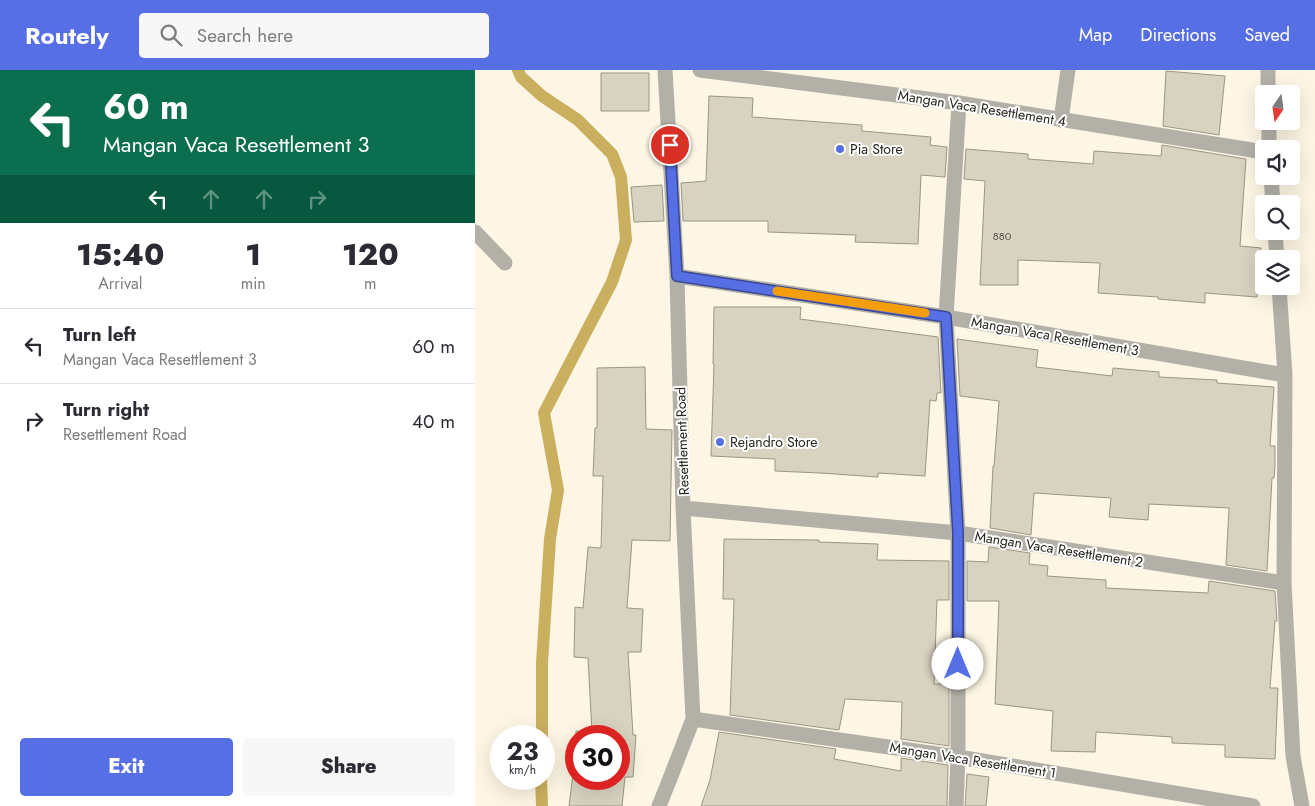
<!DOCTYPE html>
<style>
body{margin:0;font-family:Jost,sans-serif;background:#f7f7f7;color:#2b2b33;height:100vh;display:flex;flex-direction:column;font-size:19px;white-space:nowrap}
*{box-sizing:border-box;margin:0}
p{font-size:16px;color:#7c7c81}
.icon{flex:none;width:28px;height:28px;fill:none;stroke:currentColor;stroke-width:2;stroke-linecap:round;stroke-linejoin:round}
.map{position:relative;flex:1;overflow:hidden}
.details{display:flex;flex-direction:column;background:#fff;width:475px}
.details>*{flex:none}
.hud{background:#0b6e4f;color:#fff;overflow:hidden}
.needle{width:32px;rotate:193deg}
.fabs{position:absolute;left:780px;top:15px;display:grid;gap:10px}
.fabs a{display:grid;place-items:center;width:45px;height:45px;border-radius:5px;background:#fff;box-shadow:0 5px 20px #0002;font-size:25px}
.speed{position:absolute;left:15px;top:655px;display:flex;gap:10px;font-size:25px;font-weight:700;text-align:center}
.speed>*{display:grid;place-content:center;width:65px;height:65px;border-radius:50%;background:#fff;box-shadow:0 5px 20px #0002;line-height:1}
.speed small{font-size:12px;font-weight:400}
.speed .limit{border:8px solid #d22;background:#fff;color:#111}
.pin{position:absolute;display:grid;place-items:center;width:42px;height:42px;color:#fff;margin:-21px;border:2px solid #fff;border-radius:50%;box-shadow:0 1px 5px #0007}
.me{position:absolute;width:55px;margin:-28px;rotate:0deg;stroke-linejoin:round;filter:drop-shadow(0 0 4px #0008)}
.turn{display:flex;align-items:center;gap:18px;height:105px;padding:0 20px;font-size:22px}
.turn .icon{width:65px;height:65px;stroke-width:2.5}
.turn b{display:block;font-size:35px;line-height:42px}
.lanes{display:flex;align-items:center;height:48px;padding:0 20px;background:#0003;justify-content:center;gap:25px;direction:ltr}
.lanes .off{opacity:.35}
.eta{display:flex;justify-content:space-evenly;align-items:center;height:85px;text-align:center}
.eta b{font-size:30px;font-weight:800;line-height:35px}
.button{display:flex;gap:10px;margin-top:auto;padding:10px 20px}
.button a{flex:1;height:58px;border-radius:5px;background:#576fe5;color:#fff;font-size:20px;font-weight:800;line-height:58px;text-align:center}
.button a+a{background:#f7f7f7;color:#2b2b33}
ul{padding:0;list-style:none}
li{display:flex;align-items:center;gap:15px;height:75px;padding:0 20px;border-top:1px solid #e1e1e2}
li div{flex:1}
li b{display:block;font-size:19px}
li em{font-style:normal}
header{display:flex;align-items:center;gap:30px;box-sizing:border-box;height:70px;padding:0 25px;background:#576fe5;color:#fff}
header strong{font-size:24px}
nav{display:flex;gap:28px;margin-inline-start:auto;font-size:18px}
.search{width:350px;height:45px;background:#f7f7f7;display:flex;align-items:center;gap:12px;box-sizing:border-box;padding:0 18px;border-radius:5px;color:#7c7c81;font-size:19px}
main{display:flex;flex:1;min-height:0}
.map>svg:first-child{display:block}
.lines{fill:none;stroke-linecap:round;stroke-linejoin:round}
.stream{stroke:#caaf5e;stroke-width:12}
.building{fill:#d8d2c0;stroke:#9b9584;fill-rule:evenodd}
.minor{stroke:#b3b0a8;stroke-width:15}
.route-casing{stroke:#394895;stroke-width:12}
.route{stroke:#576fe5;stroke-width:9}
.slow{stroke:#f59e0b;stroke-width:9}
.poi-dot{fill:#576fe5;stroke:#fff;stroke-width:2}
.labels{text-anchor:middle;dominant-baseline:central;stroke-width:4;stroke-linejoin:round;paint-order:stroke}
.number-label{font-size:11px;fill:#545147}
.street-label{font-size:14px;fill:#28261f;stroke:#fff}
.poi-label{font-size:14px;fill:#28261f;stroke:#fff;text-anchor:start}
</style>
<header>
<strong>Routely</strong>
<div class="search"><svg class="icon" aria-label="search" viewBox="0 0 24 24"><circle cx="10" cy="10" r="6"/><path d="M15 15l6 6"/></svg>Search here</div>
<nav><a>Map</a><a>Directions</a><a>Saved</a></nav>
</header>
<main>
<section class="details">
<div class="hud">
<div class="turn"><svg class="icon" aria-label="left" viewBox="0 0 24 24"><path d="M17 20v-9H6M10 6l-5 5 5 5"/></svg><div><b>60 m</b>Mangan Vaca Resettlement 3</div></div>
<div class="lanes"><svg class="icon" aria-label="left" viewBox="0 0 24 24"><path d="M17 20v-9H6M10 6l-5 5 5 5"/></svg><svg class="icon off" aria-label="ahead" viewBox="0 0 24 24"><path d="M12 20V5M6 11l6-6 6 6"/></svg><svg class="icon off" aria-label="ahead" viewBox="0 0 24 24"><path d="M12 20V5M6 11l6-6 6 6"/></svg><svg class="icon off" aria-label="right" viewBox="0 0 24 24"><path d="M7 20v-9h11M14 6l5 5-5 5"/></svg></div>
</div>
<div class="eta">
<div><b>15:40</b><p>Arrival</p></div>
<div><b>1</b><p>min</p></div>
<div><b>120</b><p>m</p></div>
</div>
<ul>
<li><svg class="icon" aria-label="left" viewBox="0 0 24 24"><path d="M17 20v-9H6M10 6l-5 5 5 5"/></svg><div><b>Turn left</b><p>Mangan Vaca Resettlement 3</p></div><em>60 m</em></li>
<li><svg class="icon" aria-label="right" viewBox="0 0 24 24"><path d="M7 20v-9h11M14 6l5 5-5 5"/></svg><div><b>Turn right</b><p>Resettlement Road</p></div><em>40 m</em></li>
</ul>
<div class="button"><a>Exit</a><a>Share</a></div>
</section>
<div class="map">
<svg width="840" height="736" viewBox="0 0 840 736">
<rect width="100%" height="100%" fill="#fdf6e4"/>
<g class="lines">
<path class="stream" d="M43,0L46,7L67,26L103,50L137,84L146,107L151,170L137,212L69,343L83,420L75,469L67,593V666
M66,709L67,736"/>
</g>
<path class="building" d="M691,1L750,6L744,65L688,56Z
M126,3H174V41H126Z
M234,26L278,28L277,47L387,55V61L456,67L455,75L472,77L470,107L446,105L443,174L380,172L381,165L293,162V151H208L206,113L231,111Z
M687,75L771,89L765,176L786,178L782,227L730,223V233L683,229V227L623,223L625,193L543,190V215H505L510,111L489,109L491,79L553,84V89L618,94L619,81L686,86Z
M187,115L189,151L159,152L156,117Z
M239,237H326L325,249L463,267L466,323H462L461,331L455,330L450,406L403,403V407L345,403L300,401V389L236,386L239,294H238Z
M482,269L563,280L561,297L637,306L638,298L684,302V307L742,310V313L799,317L795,376H800V396L799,408H797L792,501L751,495L754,438L674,434L673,450L634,447L636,428L559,423L556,465L515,458L518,396H519L524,331L485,326Z
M170,297L171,359L197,360L195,471L157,470L152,538L168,539L166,582H153L158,665H161L158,707H150L147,736H94L100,689L101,661L117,662L113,588L99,587L100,537L108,538L113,477L126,478L128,406H118L120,358H122V298ZM101,666H144V709H101Z
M249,469L344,470V472L403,474L402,490L474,491V530H462L459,614H474V676L426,669L427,632L370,629L364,660L255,645L259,529H248Z
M514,477L555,483L554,494L573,496L572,506L631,510V518L733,523L734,511L800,521L802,551H800L795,618H803L800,689L750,687V675L697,673V667L621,662L620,682L576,681L578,641L520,634L524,531H492V491L513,492Z
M244,662L361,679L359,689L426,701V688L473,695L472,736H226L235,710Z
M492,704L514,707L511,736H490Z"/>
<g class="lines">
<path class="minor" d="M225,0L484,33L789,82
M793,0V24
M586,50L593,0
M794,51V79
M796,106L798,134
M800,161L802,189
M0,162L30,193
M202,206L471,247L810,305
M804,216L810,305L809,513L818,686L827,736
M208,438L483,463L809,513
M218,649L483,687L778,736
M184,736L196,706L218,649L208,438L202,206L190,0
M481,736L483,687V463L471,247L484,33"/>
</g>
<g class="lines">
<defs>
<path id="route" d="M195,75L202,206L471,247L483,463V594"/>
</defs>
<use href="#route" class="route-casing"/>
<use href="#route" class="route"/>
<path class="slow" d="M302,221L450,243"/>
</g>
<g class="poi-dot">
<circle cx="365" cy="79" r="5"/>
<circle cx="245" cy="372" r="5"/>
</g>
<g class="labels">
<g class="number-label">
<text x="527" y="166">880</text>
</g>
<g class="street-label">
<text transform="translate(507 38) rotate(9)">Mangan Vaca Resettlement 4</text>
<text transform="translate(580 266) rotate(10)">Mangan Vaca Resettlement 3</text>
<text transform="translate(207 371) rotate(-92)">Resettlement Road</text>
<text transform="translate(584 479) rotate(9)">Mangan Vaca Resettlement 2</text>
<text transform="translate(498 690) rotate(9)">Mangan Vaca Resettlement 1</text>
</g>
<g class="poi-label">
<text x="375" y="79">Pia Store</text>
<text x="255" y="372">Rejandro Store</text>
</g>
</g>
</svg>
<div class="fabs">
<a><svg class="needle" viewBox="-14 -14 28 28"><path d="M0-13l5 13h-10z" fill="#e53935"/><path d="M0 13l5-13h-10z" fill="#7c7c81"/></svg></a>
<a><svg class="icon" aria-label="sound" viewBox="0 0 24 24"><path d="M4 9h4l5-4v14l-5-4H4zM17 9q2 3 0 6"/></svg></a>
<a><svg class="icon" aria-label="search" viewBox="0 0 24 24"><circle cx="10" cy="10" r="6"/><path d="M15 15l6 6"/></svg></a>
<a><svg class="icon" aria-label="layers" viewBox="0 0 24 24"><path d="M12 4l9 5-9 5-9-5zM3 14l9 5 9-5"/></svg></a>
</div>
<div class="speed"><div>23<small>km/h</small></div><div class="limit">30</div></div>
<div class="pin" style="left:195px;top:75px;background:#d93025"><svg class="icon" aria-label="arrive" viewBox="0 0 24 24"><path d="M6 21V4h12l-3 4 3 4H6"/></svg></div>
<svg class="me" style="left:483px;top:594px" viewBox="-20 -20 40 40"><circle r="19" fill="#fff"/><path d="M0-13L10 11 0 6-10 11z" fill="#576fe5"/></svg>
</div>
</main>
